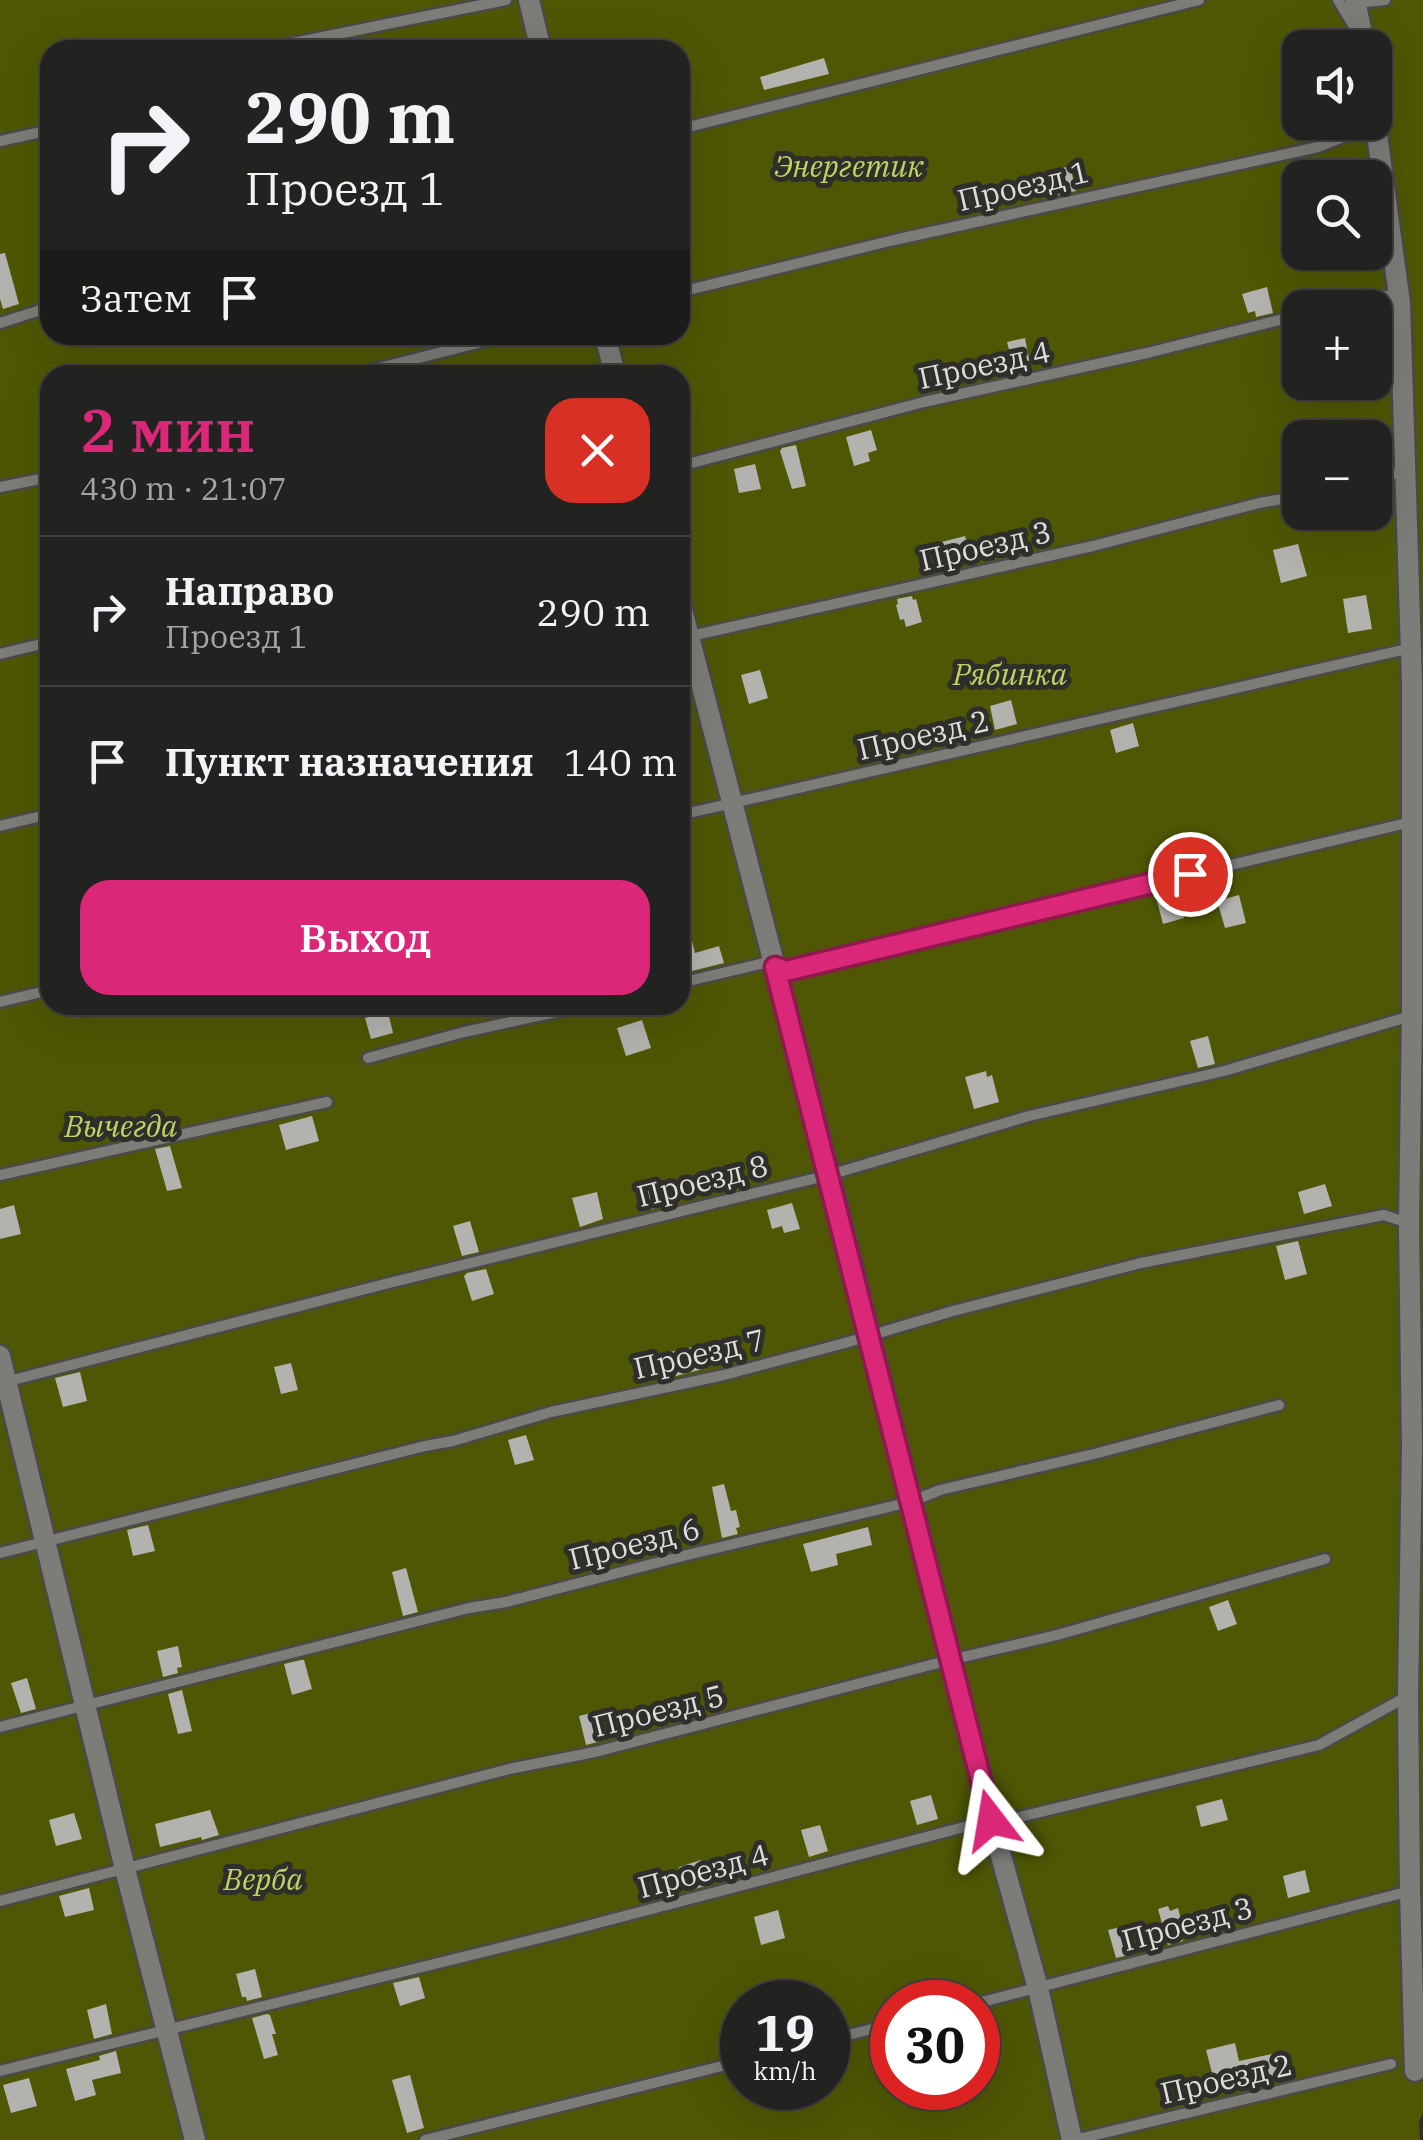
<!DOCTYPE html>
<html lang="ru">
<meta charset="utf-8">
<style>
body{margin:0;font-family:"IBM Plex Serif",serif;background:#2a2b29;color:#f1f3f6;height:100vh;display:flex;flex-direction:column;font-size:38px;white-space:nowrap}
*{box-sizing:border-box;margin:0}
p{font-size:32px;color:#a2a4a5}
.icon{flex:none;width:55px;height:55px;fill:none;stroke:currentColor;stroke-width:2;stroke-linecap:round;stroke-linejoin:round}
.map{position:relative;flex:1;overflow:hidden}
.panel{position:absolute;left:40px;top:365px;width:650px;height:650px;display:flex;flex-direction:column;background:#222320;border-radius:30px;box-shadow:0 10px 40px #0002,0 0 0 2px #3f403e}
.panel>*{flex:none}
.guide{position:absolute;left:40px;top:40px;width:650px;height:305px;border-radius:30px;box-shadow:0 10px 40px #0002,0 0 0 2px #3f403e;background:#222320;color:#f1f3f6;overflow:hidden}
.controls{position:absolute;left:1282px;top:30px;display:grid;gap:20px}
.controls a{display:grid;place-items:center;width:110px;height:110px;border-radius:20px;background:#222320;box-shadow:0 10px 40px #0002,0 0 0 2px #3f403e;font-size:50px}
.speed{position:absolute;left:720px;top:1980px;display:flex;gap:20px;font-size:50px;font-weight:700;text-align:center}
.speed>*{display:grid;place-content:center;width:130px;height:130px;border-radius:50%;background:#222320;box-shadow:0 10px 40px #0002,0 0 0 2px #3f403e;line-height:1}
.speed small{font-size:25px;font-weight:400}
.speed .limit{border:15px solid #d22;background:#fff;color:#111}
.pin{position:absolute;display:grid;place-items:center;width:85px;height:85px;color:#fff;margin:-42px;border:5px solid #fff;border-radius:50%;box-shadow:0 2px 10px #0007}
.me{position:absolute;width:110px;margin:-55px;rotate:346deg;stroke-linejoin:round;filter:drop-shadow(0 0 8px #0008)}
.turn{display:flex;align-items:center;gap:35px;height:210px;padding:0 40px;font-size:45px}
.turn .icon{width:130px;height:130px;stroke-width:2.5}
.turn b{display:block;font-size:70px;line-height:85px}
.then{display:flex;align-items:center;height:95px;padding:0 40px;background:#0003;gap:20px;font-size:38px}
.round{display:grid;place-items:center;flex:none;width:105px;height:105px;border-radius:30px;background:#2a2b29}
.summary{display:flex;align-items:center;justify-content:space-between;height:170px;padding:0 40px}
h1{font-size:60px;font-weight:600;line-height:75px;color:#db2777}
.action{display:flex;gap:20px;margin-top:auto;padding:20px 40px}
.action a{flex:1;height:115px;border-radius:30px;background:#db2777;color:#fff;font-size:40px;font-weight:600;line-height:115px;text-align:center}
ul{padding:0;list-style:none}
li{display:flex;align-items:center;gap:30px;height:150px;padding:0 40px;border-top:2px solid #3f403e}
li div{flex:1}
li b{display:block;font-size:38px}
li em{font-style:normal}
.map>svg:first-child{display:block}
.green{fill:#4f5704;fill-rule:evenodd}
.building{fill:#b2b3af}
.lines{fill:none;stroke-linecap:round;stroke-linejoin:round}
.lane-casing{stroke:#4a4a48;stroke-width:15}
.street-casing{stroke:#4a4a48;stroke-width:25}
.lane{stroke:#7c7d79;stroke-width:10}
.street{stroke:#7c7d79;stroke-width:20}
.route-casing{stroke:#8e194d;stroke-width:25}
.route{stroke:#db2777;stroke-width:18}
.labels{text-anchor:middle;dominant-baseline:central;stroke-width:10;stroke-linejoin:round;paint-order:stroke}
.park-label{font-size:30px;font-style:italic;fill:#c3d162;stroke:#2e2f2b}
.street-label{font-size:30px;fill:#dddddb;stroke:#2e2f2b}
</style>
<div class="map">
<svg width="1423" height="2140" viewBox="0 0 1423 2140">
<rect width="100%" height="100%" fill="#2e2f2b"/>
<path class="green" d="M0,0H1423V2113L1419,2121L1420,2140H0ZM1300,48H1375V122H1300ZM50,50H680V335H50ZM1300,178H1375V252H1300ZM1300,308H1375V382H1300ZM50,375H680V1005H50ZM1300,438H1375V512H1300ZM742,2002H828V2088H742ZM892,2002H978V2088H892Z"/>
<path class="building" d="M824,58L829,74L764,90L760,77Z
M1070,166L1076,191L1058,195L1056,189L1044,192L1039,174Z
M5,253L19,304L3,309L0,299V254Z
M1267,287L1273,313L1256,317L1255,311L1248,313L1242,294Z
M1025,338L1031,370L1015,373L1007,342Z
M871,430L877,450L868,453L870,461L854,466L846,437Z
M796,445L806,486L792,489L780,451L782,448Z
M755,464L761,489L739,493L734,469Z
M965,536L970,556L938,564L934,544Z
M1298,544L1307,576L1281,583L1273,550Z
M1366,595L1372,629L1348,633L1343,599Z
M912,596L913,600L916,599L922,622L906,627L904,619L900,620L896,605L898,604L897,599Z
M760,670L768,698L749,704L741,675Z
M1011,700L1017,724L995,730L990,706Z
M1133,723L1139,746L1116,753L1110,730Z
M1176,891L1184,918L1163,924L1156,897Z
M1239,895L1246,923L1225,928L1217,901Z
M686,917L695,953L719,946L724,963L684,973L680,957V918Z
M388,1012L393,1033L371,1039L365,1018Z
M642,1020L651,1048L626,1056L617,1028Z
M1208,1036L1215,1064L1198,1068L1190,1041Z
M986,1071L987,1077L992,1075L999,1102L974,1109L965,1077Z
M312,1116L319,1141L286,1150L279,1125Z
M170,1146L182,1188L167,1191L155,1149Z
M656,1181L661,1203L656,1204L657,1208L641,1212L634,1187Z
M1325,1184L1332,1206L1304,1214L1298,1192Z
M597,1192L603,1219L580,1227L572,1198Z
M792,1203L800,1229L784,1233L782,1226L772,1229L767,1210Z
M14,1205L21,1234L0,1239V1209Z
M470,1221L479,1252L462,1256L453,1226Z
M1298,1241L1307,1274L1285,1280L1276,1246Z
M486,1269L494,1294L472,1301L464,1276L467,1273Z
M702,1345L707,1368L676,1376L670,1352Z
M291,1363L298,1390L281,1394L274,1367Z
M80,1372L87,1401L63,1407L55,1378Z
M526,1435L534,1460L515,1465L508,1440Z
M724,1484L731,1511L736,1510L740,1527L736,1528L738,1534L722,1538L712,1487Z
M148,1525L155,1551L133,1556L127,1530Z
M868,1527L872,1545L836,1554L838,1565L811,1572L803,1544Z
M406,1568L418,1612L403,1616L392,1572Z
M1228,1600L1237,1624L1218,1631L1209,1607Z
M178,1646L182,1667L177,1668L178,1673L163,1677L157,1651Z
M301,1660H304L312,1689L292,1695L284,1664Z
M27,1678L36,1709L21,1713L11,1683Z
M182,1690L192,1731L178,1734L168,1694Z
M599,1711L605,1740L586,1745L579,1716Z
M931,1795L938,1819L917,1825L910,1801Z
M1222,1799L1228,1820L1201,1827L1196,1806Z
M210,1810L219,1835L202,1840L201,1837L160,1847L155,1824Z
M74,1813L82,1839L56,1846L49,1820Z
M820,1825L828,1851L809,1857L801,1830Z
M701,1860L708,1885L691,1890L690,1887L685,1888L679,1867Z
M1305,1870L1310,1892L1288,1898L1283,1876Z
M89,1888L94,1910L65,1917L59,1896Z
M1168,1906L1170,1911L1178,1908L1185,1935L1181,1936L1183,1941L1168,1945L1158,1909Z
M778,1910L785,1938L761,1945L754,1917Z
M1125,1926L1133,1954L1116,1958L1108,1930Z
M255,1969L262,1997L247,2001L246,1997H242L236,1974Z
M419,1977L425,1998L400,2006L393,1983Z
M106,2004L112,2034L94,2039L87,2010Z
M267,2014L270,2015L276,2034H272L278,2055L264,2059L252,2018Z
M1235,2043L1239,2061L1277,2053L1281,2074L1216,2088L1206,2050Z
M116,2051L121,2073L92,2080L96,2095L75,2101L66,2069L100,2060L99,2056Z
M410,2075L424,2128L407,2133L392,2080Z
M29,2078L37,2106L11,2113L3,2085Z"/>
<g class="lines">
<defs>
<path id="lane" d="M1338,0L1353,25
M1356,3L1385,0
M258,50L506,0
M680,129L1199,0
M0,141L50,130
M680,292L894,240L1318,147L1375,124
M1335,308L1394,294L1397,298
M0,323L50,307
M351,375L509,335
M680,466L924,402L1147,353L1300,315
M1375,479L1405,471
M0,487L50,477
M686,637L1093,546L1259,503L1300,496
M0,654L50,642
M680,815L1411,648
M0,826L50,814
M680,983L764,963L786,971L1411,822
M0,1002L50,990
M368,1058L464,1032L589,1005
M0,1175L327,1102
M5,1382L385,1284L829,1175L1029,1116L1224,1071L1411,1016
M0,1553L425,1446L453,1441L551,1412L724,1375L845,1343L953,1311L1141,1263L1384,1215L1408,1223
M0,1727L469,1608L506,1602L683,1556L910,1502L940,1490L1094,1454L1279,1405
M0,1901L509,1769L595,1752L950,1660L1057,1635L1325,1559
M978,2003L1410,1891
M828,2040L892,2024
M0,2071L552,1935L991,1820L999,1822L1319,1745L1408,1696
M425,2140L742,2061
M1074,2140L1391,2064"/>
<path id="street" d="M529,0L541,50
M1355,0L1365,48
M1375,120L1400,303L1412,684V1015L1409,1224L1412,1447L1408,1696L1410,1891L1415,2071
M605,335L615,375
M680,602L829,1175L991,1820L1038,1988L1072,2140
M0,1356L125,1869L195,2140"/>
</defs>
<use href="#lane" class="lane-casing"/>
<use href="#street" class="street-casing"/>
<use href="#lane" class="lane"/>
<use href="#street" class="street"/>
</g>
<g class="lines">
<defs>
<path id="route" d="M991,1820L775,967L786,971L1190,874"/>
</defs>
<use href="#route" class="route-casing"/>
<use href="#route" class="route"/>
</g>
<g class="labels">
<g class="park-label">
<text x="849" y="165">Энергетик</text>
<text x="1010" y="673">Рябинка</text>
<text x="121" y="1125">Вычегда</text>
<text x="263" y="1878">Верба</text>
</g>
<g class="street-label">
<text transform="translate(1023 185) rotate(-13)">Проезд 1</text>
<text transform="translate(984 364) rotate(-12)">Проезд 4</text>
<text transform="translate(985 545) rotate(-13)">Проезд 3</text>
<text transform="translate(923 734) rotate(-13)">Проезд 2</text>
<text transform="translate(702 1180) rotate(-14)">Проезд 8</text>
<text transform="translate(699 1353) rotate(-13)">Проезд 7</text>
<text transform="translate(634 1543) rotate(-14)">Проезд 6</text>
<text transform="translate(658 1710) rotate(-14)">Проезд 5</text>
<text transform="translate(703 1870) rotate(-15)">Проезд 4</text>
<text transform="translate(1187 1923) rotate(-15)">Проезд 3</text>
<text transform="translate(1226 2078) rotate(-13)">Проезд 2</text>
</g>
</g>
</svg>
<div class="controls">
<a><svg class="icon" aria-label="sound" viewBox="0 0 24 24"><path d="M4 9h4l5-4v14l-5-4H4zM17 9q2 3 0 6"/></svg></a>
<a><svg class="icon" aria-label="search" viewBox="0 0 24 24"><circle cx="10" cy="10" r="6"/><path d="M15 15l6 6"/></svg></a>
<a>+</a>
<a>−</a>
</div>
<div class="speed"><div>19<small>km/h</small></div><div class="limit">30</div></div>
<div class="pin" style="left:1190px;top:874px;background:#d93025"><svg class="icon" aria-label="arrive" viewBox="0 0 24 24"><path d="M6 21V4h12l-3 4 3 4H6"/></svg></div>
<svg class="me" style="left:991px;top:1820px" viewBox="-20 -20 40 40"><path d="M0-17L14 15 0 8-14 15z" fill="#db2777" stroke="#fff" stroke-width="4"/></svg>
<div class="guide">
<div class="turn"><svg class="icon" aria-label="right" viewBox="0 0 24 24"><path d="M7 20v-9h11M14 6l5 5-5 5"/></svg><div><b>290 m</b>Проезд 1</div></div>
<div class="then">Затем<svg class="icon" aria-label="arrive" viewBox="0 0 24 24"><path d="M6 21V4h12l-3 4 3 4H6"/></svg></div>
</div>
<section class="panel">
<div class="summary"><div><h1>2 мин</h1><p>430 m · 21:07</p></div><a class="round" style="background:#d93025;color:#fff"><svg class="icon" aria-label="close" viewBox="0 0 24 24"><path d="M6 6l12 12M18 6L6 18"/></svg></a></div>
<ul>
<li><svg class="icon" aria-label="right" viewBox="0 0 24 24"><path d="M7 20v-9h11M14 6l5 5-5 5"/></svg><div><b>Направо</b><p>Проезд 1</p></div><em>290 m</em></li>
<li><svg class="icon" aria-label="arrive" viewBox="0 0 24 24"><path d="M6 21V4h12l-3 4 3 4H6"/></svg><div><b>Пункт назначения</b></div><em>140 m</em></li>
</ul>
<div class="action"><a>Выход</a></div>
</section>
</div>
